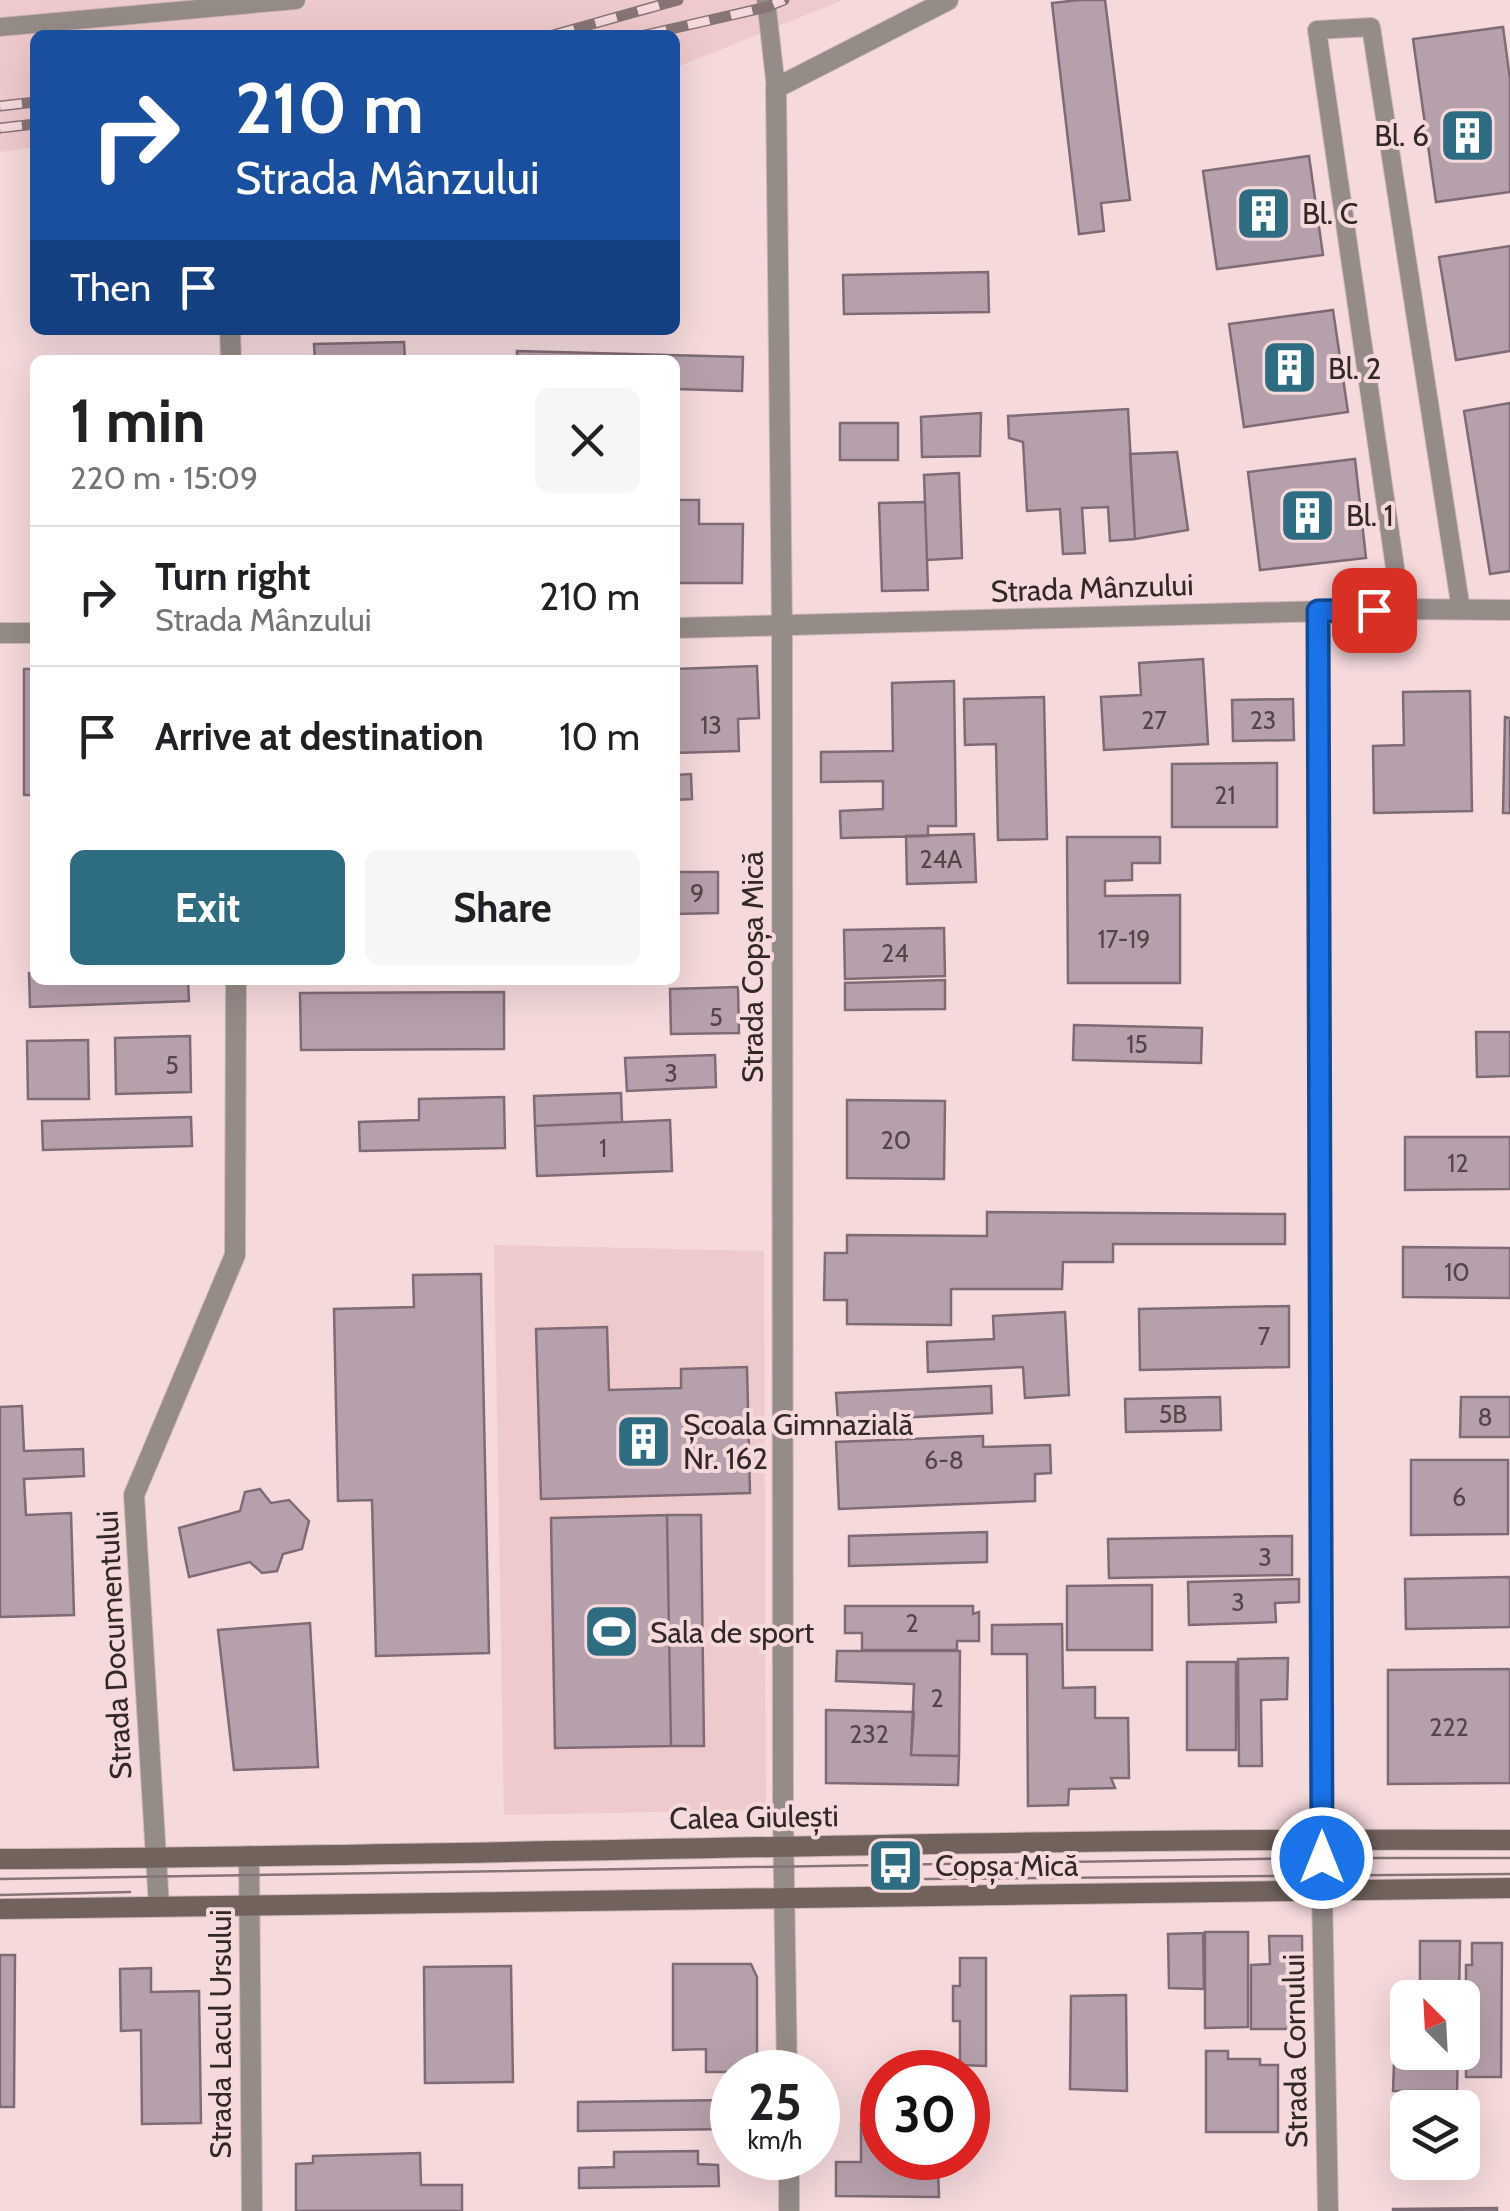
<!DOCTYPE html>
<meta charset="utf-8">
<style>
body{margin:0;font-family:Cabin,sans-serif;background:#f6f6f6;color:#202124;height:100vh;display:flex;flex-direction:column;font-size:38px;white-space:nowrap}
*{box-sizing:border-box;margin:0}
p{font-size:32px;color:#757577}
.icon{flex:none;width:55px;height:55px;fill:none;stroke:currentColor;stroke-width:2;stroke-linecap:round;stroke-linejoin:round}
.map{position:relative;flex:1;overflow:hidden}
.panel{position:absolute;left:30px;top:355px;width:650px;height:630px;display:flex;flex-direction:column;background:#fff;border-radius:15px;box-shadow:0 10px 40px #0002}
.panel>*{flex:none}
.banner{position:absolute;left:30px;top:30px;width:650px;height:305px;border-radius:15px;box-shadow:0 10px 40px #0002;background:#1a4fa0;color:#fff;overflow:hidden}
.needle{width:65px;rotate:336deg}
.tools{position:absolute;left:1390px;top:1980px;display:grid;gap:20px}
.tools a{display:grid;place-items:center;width:90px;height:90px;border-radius:15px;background:#fff;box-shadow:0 10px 40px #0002;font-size:50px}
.speed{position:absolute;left:710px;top:2050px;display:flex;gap:20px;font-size:50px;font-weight:700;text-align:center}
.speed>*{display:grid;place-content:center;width:130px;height:130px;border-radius:50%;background:#fff;box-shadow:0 10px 40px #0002;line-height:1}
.speed small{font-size:25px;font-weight:400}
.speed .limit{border:15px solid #d22;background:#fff;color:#111}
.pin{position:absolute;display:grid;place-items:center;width:85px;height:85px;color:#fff;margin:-42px;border-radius:20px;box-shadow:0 5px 15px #0006}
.me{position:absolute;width:110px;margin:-55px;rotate:0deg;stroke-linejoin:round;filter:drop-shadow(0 0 8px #0008)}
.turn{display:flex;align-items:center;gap:35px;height:210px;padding:0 40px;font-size:45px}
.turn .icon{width:130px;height:130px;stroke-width:2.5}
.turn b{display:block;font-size:70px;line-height:85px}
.then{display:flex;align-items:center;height:95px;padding:0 40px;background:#0003;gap:20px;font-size:38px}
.round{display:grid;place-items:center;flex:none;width:105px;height:105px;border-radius:15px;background:#f6f6f6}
.head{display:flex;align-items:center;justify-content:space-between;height:170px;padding:0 40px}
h1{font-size:60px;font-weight:700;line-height:75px}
.button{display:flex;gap:20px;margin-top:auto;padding:20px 40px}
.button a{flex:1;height:115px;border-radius:15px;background:#2e6c81;color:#fff;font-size:40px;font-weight:700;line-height:115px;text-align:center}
.button a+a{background:#f6f6f6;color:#202124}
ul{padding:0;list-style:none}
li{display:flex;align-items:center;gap:30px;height:140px;padding:0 40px;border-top:2px solid #e0e0e0}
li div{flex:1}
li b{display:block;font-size:38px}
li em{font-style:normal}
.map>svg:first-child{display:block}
.built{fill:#efcacd}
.building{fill:#b6a0ac;stroke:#7f6b76;stroke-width:2.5}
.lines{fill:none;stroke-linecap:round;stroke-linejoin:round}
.lane-casing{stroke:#ceb6b7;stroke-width:20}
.street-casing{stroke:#ceb6b7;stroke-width:22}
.secondary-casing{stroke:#ceb6b7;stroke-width:22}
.lane{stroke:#958b87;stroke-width:18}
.street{stroke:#958b87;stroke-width:20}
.secondary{stroke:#71625c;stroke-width:20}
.tram{stroke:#877576;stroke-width:2.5}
.rail-casing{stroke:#877576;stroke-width:11}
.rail{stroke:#f5d9db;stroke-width:8;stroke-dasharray:22;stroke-linecap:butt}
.route-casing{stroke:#114b97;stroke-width:25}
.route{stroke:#1a73e8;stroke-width:18}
.labels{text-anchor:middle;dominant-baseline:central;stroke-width:8;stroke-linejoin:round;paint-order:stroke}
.number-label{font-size:25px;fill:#53464a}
.poi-label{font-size:30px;fill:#322829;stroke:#f5d9db;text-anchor:start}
.street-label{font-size:30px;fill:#322829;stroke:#f5d9db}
</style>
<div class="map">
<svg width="1510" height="2211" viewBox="0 0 1510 2211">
<rect width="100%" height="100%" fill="#f5d9db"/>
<path class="built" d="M0,0H843L675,68V35H35V147L0,152Z
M494,1245L764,1251L766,1810L504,1815Z"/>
<path class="building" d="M1079,0H1105L1130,200L1101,203L1104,231L1079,234L1052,3Z
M1503,27L1510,79V192L1436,202L1413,39Z
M1309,156L1323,255L1217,269L1203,171Z
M1510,246V351L1456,360L1439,257Z
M988,272L989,312L844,314L843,275Z
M1333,310L1348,412L1244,427L1229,324Z
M404,342L405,360H315L314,344Z
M517,351L743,357L742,391L675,389V360H517Z
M1510,403V571L1490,574L1464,411Z
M1128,409L1135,539L1110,541L1108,507L1082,508L1085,553L1063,554L1060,509L1027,511L1023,442L1009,438L1008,416Z
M981,413L980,456L922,457L921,417Z
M840,423H898V460H840Z
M1177,452L1188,530L1135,539L1130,454Z
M1355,459L1366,558L1260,570L1248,472Z
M959,473L962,558L927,560L924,475Z
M675,500H699V524H743L742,583H675Z
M925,502L928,590L882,591L879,503Z
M1203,659L1208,744L1104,750L1101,697L1141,695L1139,663Z
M757,666L759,718L738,719L739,751L675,753V669Z
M24,669H35V795H24Z
M954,681L956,826H928V836L841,838L840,811L883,809V781L821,782V752L893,751L892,683Z
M1470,691L1472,811L1374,813L1373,746L1404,745L1403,692Z
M1044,697L1047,839L998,840L996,744L965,745L964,699Z
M1293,699L1294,740L1233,741L1232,700Z
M1505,717L1510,718V813H1503Z
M1277,763V827H1172V764Z
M691,774L692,799L675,800V775Z
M974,834L976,882L907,884L906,836Z
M1067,837H1160V863H1132V880L1105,881V896L1180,895V983H1068Z
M675,872H718V913L675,914Z
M944,928L945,976L845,979L844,930Z
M29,973H35V980H188L189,1001L30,1007Z
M945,980V1009L845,1010V983Z
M738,987L739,1033L671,1034L670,989Z
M504,992V1049L301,1050L300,993Z
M1074,1025L1202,1028L1201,1063L1073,1060Z
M1476,1032H1510V1076L1477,1077Z
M190,1036L191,1092L116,1094L115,1038Z
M88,1040L89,1099H28L27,1041Z
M715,1055L716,1087L627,1091L625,1058Z
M621,1093L622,1122L535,1126L534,1096Z
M504,1097L505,1148L360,1151L359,1122L419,1120V1099Z
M847,1100L945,1101L944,1179L847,1178Z
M191,1117L192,1146L43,1150L42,1121Z
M670,1120L672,1171L537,1176L535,1126Z
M1405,1137H1510V1189L1405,1190Z
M987,1212L1285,1214V1244H1113V1262H1063L1062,1289H951V1325L847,1324V1300H824L825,1253H847V1235L987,1236Z
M1403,1247L1510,1248V1298L1403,1297Z
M481,1274L489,1653L376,1656L372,1500L338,1501L334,1309L414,1307L413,1275Z
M1289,1306V1367L1140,1370L1139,1309Z
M1065,1312L1069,1395L1025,1398L1023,1367L928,1372L927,1342L994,1339L993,1316Z
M607,1327L609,1390L681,1388V1369L747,1367L750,1493L541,1499L536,1329Z
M991,1386L992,1413L838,1421L836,1393Z
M1220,1397L1221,1430L1126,1432L1125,1399Z
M1461,1397H1510V1437H1460Z
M22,1406L24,1451L83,1449L84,1476L24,1479L26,1515L71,1513L74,1615L0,1617V1407Z
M983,1436V1447L1050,1445L1051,1473L1035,1474V1501L839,1509L836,1442Z
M1411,1460H1508V1534L1411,1535Z
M260,1489L271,1503L289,1500L309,1521L302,1549L283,1554L277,1571L262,1573L250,1562L189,1577L179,1528L240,1511L245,1492Z
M667,1515L671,1746L555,1748L551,1518Z
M667,1515H701L704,1746H671Z
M987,1532V1562L849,1566V1536Z
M1292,1536V1575L1109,1578L1108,1539Z
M1510,1577V1627L1406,1629L1405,1579Z
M1299,1579V1602L1275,1603L1276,1622L1189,1625L1188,1582Z
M1152,1585V1650H1067V1586Z
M845,1606H973V1614L979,1612V1641H957V1650H862V1633H845Z
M310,1623L318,1767L234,1770L218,1630Z
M1062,1624L1063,1688L1095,1687V1718H1128L1129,1778H1111L1115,1788L1069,1789L1068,1805L1028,1806L1027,1654H992V1625Z
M837,1651H960L959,1756L911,1755L914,1684L836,1681Z
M1288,1658L1287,1699L1261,1700L1262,1766H1239L1238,1659Z
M1187,1662H1236V1750H1187Z
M1510,1669V1783L1388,1784V1670Z
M826,1710L914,1712L911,1755L959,1756L958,1785L826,1783Z
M1205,1932H1248V2027L1205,2028Z
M1203,1933L1204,1989L1169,1988L1168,1934Z
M1269,1936H1302L1303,2029H1251V1965L1270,1964Z
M1420,1941H1460L1459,1998H1420Z
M1472,1943H1502L1501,2077H1466V1965H1472Z
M0,1955H15L14,2107H0Z
M960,1958H986V2066L960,2065V2021H953V1986H960Z
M673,1964H751L757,1977V2072H706V2049L673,2050Z
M511,1966L513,2082L425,2083L424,1967Z
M151,1968V1992L199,1991L201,2123L142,2124L141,2030L121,2031L120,1969Z
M1126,1995L1127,2091L1070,2089L1071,1996Z
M1395,2036L1408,2037V2052H1458L1457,2091H1393Z
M1206,2051H1228V2059H1260V2065H1278V2132H1206Z
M732,2100V2129L578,2131V2102Z
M861,2123H882V2158H917V2170H938L939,2197L836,2196V2162H861Z
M698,2151V2164L718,2165L719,2186L579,2188V2168L614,2167V2152Z
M420,2153L421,2185H462V2211H296V2164L313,2163V2156Z
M1497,2208V2211H1393V2209Z"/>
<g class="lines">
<defs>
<path id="lane" d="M766,0L776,88
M0,27L296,0
M1401,609L1317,30L1371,27L1461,610"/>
<path id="street" d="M230,330L231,360
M1318,611L1322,1890L1328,2211
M675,628L1401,609L1510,610
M0,633H35
M249,1856L252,2211
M159,1906L134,1495L235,1255L236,980
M787,2072L783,1816L782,627L776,88L948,0
M789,2158V2211"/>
<path id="secondary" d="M0,1859C503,1856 1007,1837 1510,1840
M0,1909L1510,1888"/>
</defs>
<use href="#lane" class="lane-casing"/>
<use href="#street" class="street-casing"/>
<use href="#secondary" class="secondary-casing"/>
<use href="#lane" class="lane"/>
<use href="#street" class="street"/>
<use href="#secondary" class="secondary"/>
<path class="tram" d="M0,1879L1322,1858H1510
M925,1879L1510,1874
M0,1895L130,1892"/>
<defs>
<path id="rail" d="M553,35L678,0
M645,35L767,7L784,0
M0,106L35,102
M0,128L35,124"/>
</defs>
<use href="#rail" class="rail-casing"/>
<use href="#rail" class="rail"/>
</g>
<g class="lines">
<defs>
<path id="route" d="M1322,1858L1318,611L1374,610"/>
</defs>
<use href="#route" class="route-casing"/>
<use href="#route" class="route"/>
</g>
<defs>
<symbol id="building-square" viewBox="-11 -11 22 22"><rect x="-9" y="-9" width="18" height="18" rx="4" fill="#2e6c81" stroke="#f5d9db"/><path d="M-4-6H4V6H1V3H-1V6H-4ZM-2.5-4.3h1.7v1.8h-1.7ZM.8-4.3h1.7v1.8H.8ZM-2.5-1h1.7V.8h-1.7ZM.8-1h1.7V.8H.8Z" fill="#fff"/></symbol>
<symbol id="stadium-square" viewBox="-11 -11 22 22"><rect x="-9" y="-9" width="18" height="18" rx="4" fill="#2e6c81" stroke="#f5d9db"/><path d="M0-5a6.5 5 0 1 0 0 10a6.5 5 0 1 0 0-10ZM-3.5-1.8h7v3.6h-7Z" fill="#fff"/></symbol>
<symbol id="bus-square" viewBox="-11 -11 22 22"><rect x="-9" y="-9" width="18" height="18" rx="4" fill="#2e6c81" stroke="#f5d9db"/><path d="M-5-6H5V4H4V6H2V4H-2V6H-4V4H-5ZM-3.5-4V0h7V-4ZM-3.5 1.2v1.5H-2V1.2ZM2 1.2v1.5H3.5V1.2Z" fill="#fff"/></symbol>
</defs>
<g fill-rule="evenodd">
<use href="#building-square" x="1436" y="104" width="63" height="63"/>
<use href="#building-square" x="1232" y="182" width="63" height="63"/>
<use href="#building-square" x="1258" y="336" width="63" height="63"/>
<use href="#building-square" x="1276" y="484" width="63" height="63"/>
<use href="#building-square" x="612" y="1410" width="63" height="63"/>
<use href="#stadium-square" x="580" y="1600" width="63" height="63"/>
<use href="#bus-square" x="864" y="1834" width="63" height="63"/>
</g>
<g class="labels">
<g class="number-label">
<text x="1154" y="720">27</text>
<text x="1263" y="720">23</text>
<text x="711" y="725">13</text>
<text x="1225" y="795">21</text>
<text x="941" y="859">24A</text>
<text x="697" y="893">9</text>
<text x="1124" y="939">17-19</text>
<text x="895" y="953">24</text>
<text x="716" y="1017">5</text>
<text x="1137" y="1044">15</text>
<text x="172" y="1065">5</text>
<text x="671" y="1073">3</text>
<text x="896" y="1140">20</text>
<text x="603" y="1148">1</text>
<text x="1458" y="1163">12</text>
<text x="1457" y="1272">10</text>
<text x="1264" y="1336">7</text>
<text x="1173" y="1414">5B</text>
<text x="1485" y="1417">8</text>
<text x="944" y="1460">6-8</text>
<text x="1459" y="1497">6</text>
<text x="1265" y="1557">3</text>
<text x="1238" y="1602">3</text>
<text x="912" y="1623">2</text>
<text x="937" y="1698">2</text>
<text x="1449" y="1727">222</text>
<text x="869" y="1734">232</text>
</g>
<g class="poi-label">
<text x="1429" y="135" text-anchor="end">Bl. 6</text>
<text x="1302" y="213">Bl. C</text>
<text x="1328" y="368">Bl. 2</text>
<text x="1346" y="515">Bl. 1</text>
<text x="683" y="1424">Școala Gimnazială<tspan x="683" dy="34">Nr. 162</tspan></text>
<text x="650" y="1632">Sala de sport</text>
<text x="935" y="1865">Copșa Mică</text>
</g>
<g class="street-label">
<text transform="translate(1092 588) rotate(-2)">Strada Mânzului</text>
<text transform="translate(752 967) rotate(-90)">Strada Copșa Mică</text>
<text transform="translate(114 1645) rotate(-93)">Strada Documentului</text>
<text transform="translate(754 1817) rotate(-1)">Calea Giulești</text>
<text transform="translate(220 2034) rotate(-90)">Strada Lacul Ursului</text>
<text transform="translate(1295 2051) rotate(-91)">Strada Cornului</text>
</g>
</g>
</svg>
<div class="tools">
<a><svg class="needle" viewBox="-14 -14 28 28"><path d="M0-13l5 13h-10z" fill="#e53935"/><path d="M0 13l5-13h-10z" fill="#757577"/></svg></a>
<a><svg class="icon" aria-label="layers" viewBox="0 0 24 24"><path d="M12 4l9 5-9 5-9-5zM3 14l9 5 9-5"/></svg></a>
</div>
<div class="speed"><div>25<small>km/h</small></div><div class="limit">30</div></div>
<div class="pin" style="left:1374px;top:610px;background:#d93025"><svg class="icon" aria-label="arrive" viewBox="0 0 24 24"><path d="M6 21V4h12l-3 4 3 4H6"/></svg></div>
<svg class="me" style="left:1322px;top:1858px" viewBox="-20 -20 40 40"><circle r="17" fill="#1a73e8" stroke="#fff" stroke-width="3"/><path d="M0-11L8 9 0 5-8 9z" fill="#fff"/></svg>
<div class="banner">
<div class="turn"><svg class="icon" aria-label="right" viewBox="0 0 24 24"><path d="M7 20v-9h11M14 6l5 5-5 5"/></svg><div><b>210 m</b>Strada Mânzului</div></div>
<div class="then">Then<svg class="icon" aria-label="arrive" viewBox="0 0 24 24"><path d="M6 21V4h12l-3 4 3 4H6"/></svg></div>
</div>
<section class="panel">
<div class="head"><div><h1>1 min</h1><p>220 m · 15:09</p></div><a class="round"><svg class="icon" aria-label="close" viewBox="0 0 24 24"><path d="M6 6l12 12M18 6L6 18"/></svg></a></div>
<ul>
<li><svg class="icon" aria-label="right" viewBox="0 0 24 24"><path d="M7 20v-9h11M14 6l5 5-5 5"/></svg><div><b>Turn right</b><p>Strada Mânzului</p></div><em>210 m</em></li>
<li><svg class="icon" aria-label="arrive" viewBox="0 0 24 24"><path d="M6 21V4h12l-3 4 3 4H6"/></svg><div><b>Arrive at destination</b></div><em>10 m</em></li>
</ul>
<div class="button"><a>Exit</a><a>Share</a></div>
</section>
</div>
